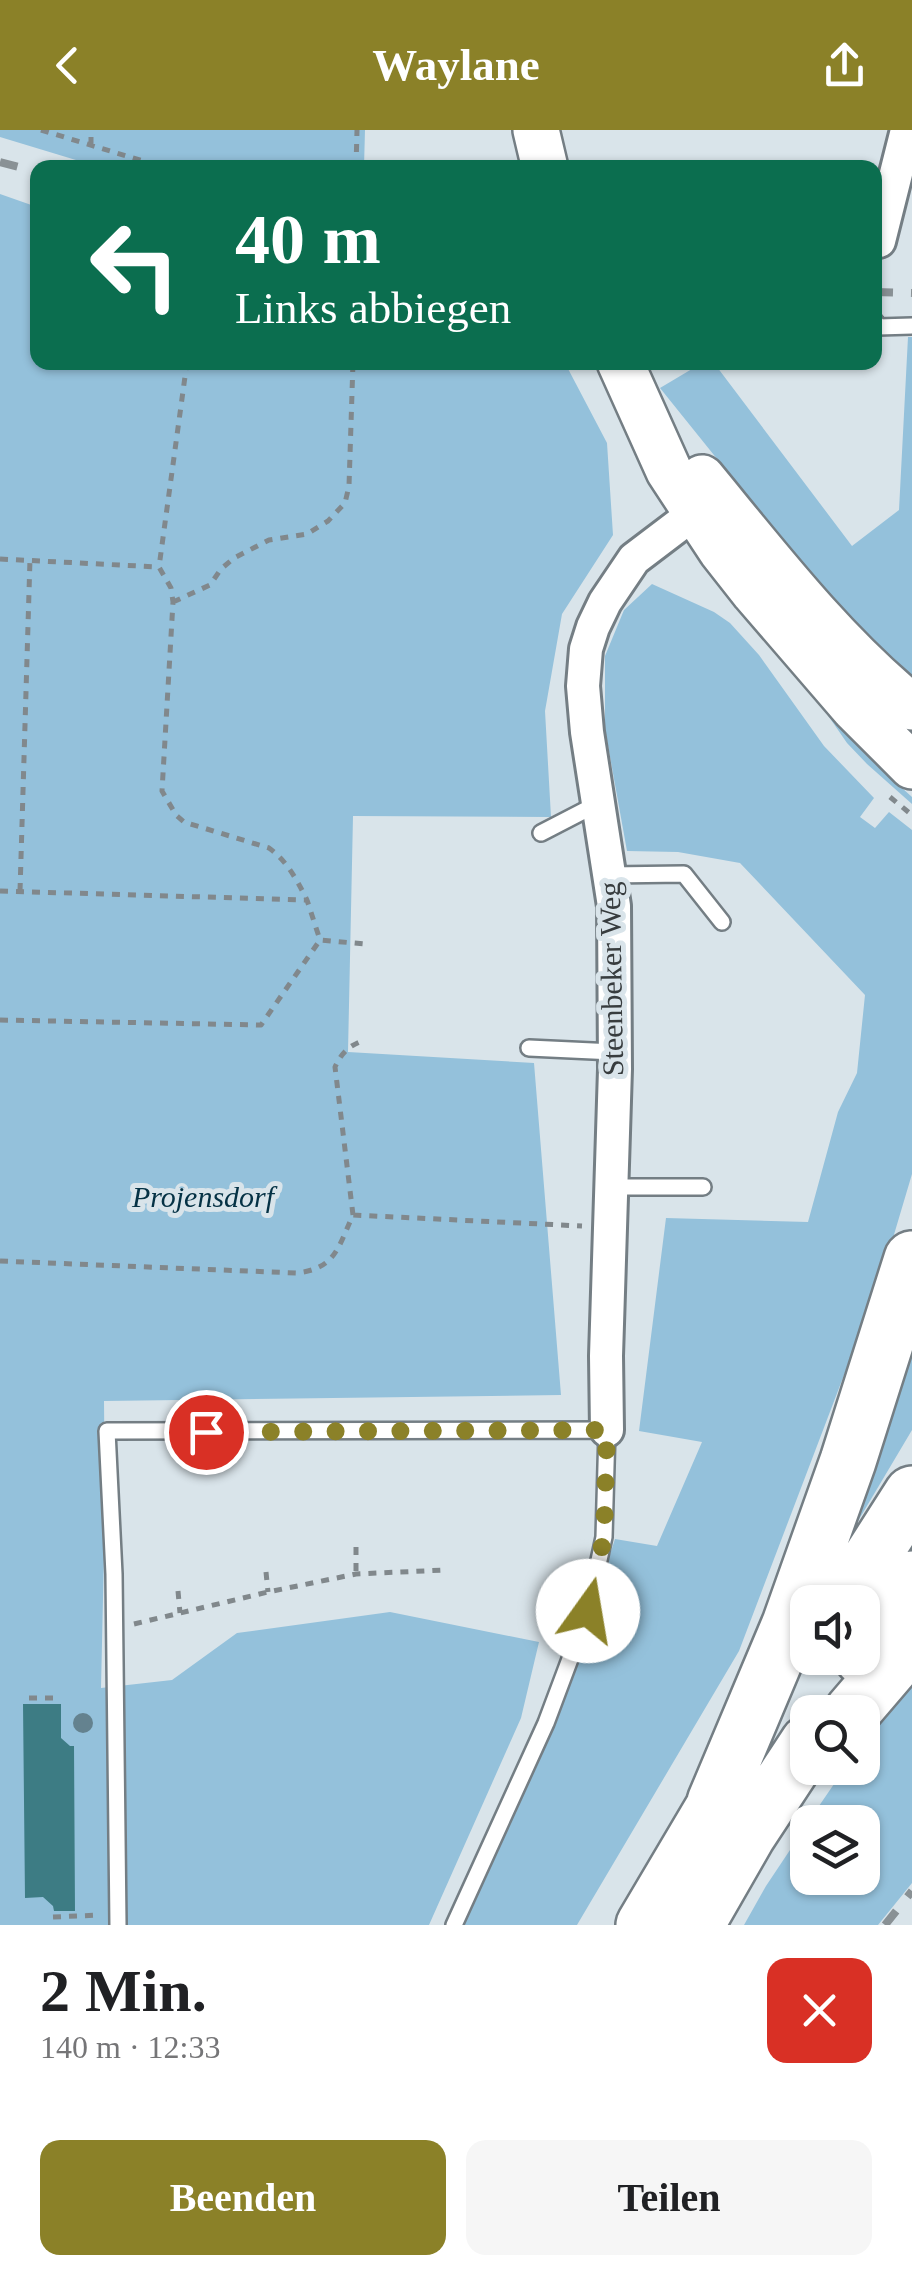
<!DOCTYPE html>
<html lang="de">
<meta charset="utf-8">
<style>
body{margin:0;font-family:"Times New Roman",serif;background:#f6f6f6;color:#202124;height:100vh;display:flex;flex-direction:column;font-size:38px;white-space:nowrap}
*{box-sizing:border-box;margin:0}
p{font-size:32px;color:#757577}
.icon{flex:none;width:55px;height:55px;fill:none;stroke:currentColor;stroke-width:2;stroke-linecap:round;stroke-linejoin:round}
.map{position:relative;height:1795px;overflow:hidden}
.side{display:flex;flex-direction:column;background:#fff;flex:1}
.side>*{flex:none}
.hud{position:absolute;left:30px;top:30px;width:852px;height:210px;border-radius:20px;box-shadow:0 2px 8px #0004;background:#0b6e4f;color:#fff;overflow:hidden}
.controls{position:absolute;left:790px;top:1455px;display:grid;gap:20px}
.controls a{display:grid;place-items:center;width:90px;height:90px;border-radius:20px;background:#fff;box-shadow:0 2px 8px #0004;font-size:50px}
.pin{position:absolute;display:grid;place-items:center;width:85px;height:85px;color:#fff;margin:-42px;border:5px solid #fff;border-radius:50%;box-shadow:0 2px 10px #0007}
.me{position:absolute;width:110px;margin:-55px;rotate:13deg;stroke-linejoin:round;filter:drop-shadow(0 0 8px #0008)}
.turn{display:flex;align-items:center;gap:35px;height:210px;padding:0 40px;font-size:45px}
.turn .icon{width:130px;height:130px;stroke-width:2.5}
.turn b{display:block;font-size:70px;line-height:85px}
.round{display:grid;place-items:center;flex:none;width:105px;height:105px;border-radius:20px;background:#f6f6f6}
.headline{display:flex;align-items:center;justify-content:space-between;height:170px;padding:0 40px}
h1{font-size:60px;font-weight:800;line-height:75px}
.primary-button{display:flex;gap:20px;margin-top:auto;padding:20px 40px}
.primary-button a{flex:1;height:115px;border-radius:20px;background:#8b8128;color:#fff;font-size:40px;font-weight:800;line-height:115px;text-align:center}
.primary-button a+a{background:#f6f6f6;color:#202124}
header{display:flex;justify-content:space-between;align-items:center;height:130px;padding:0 40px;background:#8b8128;color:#fff;font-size:45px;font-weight:800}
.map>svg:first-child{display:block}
.green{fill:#94c1db}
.building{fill:#3d7c84}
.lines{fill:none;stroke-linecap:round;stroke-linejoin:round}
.lane-casing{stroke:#747e84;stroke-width:20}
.street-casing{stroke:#747e84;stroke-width:38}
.secondary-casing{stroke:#747e84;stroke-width:50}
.highway-casing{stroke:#747e84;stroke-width:60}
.path{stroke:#81888c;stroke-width:5;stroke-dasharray:8 8;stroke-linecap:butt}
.lane{stroke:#fff;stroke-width:15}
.street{stroke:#fff;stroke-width:32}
.secondary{stroke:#fff;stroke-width:45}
.highway{stroke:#fff;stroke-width:55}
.rail{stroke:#899195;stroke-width:8;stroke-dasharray:18 18;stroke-linecap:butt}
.tree{fill:#64828f}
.route{stroke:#8b8128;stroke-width:18;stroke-dasharray:0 32.4}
.labels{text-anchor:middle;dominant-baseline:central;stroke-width:10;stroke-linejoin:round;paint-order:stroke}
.street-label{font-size:30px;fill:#373c3e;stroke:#d9e4ea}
.park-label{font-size:30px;font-style:italic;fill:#053245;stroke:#d9e4ea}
</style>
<header><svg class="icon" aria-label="back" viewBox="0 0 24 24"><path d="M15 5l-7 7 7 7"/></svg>Waylane<svg class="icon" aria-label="share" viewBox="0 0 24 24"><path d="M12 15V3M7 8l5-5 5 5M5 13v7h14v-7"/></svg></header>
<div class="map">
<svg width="912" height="1795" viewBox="0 0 912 1795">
<rect width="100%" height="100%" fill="#d9e4ea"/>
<path class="green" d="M0,0H365L364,37H99L0,7Z
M0,64L37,77L38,232L565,233L607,313L613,405L562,484L545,581L551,687L353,686L348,922L534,933L561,1265L104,1271L105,1379L101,1558L172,1550L237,1503L390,1482L539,1512L521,1588L429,1795H0Z
M908,207H912V553L845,488L660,258L702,233H714L852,416L899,380Z
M652,454L714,482L730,493L759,525L824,616L874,668L860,687L875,698L889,682L912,700V1044L882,1145L739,1521L577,1795H458L554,1596L615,1409L657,1416L702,1312L639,1301L666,1088L808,1092L838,982L857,943L865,865L740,733L678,722L627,721L605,599V526L624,480Z
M807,555C823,570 834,588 848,605C867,628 890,647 912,667V674L867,634L847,613Z
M912,1187V1300L820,1455Z
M912,1557V1753L878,1795H744L766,1756L808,1693V1748H862V1692H808L845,1638H862L863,1610Z"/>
<path class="building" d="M23,1574H61V1608L70,1616H74L75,1781H54L53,1776L43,1767L25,1768Z"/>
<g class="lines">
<defs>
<path id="lane" d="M875,191L878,197L912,196
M541,703L599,673
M609,745L684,744L722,792
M529,918L614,922
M611,1057H703
M118,1795L114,1444L107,1301L607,1300L604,1407L588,1481L546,1593L454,1795"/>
<path id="street" d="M879,111L907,0
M607,1300L606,1226L615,939L614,776L587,602L583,556L586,519L593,497L605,472L634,429L713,369"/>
<path id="secondary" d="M536,0L545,38
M620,232L669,341L721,420L754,462L854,578L912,636
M702,348C767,427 833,513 912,577"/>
<path id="highway" d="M843,1472L912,1364
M862,1527L912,1449
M852,1582L912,1512
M715,1672L790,1494L848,1331L912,1129
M644,1795L734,1643
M696,1795L747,1706L808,1613"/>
</defs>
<use href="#lane" class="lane-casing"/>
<use href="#street" class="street-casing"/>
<use href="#secondary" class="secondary-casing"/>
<use href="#highway" class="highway-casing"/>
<path class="path" d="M41,0L166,38
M91,15V0
M356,38L357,0
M187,232L159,437L171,458L173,472L162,661L176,685L184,692L269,718C287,731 297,750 307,770
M0,429L159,437
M173,472L210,455L221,439L234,428L269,410L307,404L328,391L345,373L349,356L353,232
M890,667L912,685
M0,761L307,770L320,810L365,814
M20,761L30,429
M0,890L261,895L320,810
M353,1085L335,937C342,923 347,917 362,911
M0,1131L296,1143C336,1139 338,1117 353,1085L582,1096
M356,1417V1444
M266,1442L268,1462
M178,1461L180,1483
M134,1494L268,1462L356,1444L445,1440
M29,1568H61
M53,1787L100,1785"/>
<use href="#lane" class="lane"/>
<use href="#street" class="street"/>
<use href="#secondary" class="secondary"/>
<use href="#highway" class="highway"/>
<path class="rail" d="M0,32L38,42
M875,162L912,163
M885,1795L912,1761"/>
</g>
<circle class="tree" cx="83" cy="1593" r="10"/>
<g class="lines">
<path class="route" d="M206,1302L607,1300L604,1407L588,1481"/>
</g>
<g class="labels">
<g class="street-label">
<text transform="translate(611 849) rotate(-91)">Steenbeker Weg</text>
</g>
<g class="park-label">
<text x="203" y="1066">Projensdorf</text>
</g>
</g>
</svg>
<div class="controls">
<a><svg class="icon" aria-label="sound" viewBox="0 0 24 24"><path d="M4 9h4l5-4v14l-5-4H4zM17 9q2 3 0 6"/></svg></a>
<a><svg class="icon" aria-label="search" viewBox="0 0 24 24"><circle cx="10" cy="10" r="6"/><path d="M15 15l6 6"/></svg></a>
<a><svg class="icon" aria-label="layers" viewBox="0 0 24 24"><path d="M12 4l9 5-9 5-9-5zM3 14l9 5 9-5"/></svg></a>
</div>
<div class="pin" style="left:206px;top:1302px;background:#d93025"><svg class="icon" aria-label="arrive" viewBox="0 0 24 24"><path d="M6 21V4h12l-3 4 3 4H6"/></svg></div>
<svg class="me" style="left:588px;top:1481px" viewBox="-20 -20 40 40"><circle r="19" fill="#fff"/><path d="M0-13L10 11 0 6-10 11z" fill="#8b8128"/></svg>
<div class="hud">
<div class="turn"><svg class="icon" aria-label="left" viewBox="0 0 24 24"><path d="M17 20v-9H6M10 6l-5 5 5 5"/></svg><div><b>40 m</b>Links abbiegen</div></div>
</div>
</div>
<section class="side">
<div class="headline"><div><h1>2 Min.</h1><p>140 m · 12:33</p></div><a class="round" style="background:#d93025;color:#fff"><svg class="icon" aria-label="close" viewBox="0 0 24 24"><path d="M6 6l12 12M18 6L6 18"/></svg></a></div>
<div class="primary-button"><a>Beenden</a><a>Teilen</a></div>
</section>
